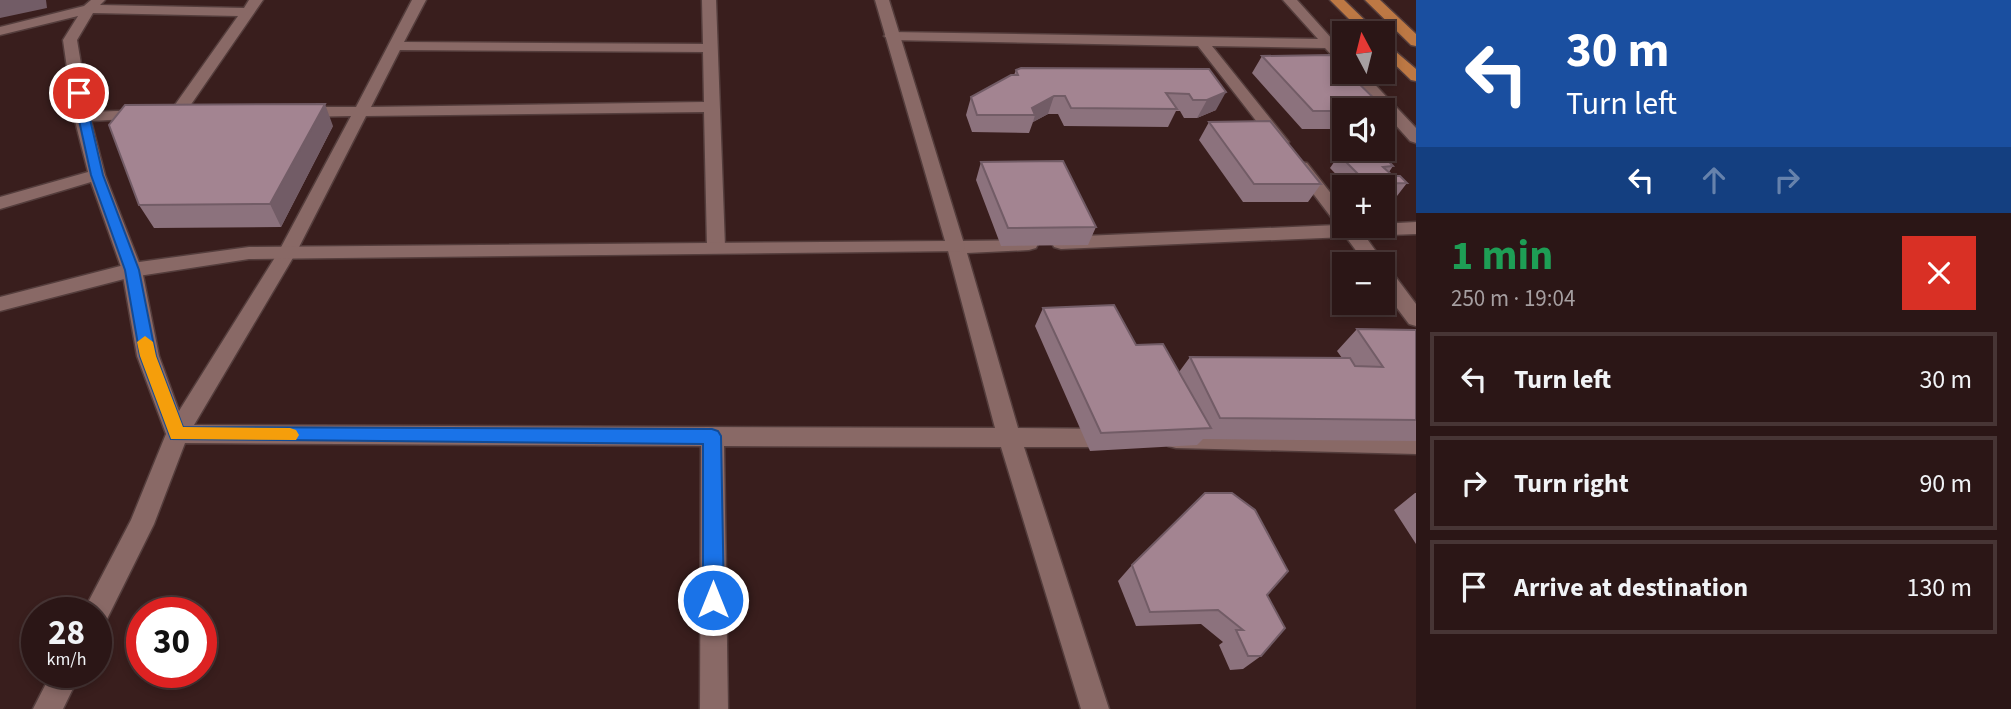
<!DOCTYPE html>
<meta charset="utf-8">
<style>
body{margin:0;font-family:"Source Sans 3",sans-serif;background:#331f1f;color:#f1f3f6;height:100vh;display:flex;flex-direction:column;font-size:26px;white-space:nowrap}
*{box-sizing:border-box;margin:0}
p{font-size:23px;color:#a69fa1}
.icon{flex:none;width:38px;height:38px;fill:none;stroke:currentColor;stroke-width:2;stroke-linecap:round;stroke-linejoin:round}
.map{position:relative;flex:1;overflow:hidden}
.details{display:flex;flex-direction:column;background:#2b1616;width:595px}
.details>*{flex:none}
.guide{background:#1a4fa0;color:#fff;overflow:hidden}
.needle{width:46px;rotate:353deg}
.tools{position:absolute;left:1332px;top:21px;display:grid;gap:14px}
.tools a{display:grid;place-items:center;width:63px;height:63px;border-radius:0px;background:#2b1616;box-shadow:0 4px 10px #0003,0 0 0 2px #473535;font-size:35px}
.speed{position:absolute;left:21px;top:597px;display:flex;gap:14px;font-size:35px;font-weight:700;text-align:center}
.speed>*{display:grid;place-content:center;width:91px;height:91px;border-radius:50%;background:#2b1616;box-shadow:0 4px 10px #0003,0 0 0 2px #473535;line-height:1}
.speed small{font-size:18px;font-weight:400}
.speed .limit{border:10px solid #d22;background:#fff;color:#111}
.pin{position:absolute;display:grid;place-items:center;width:60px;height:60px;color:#fff;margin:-30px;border:4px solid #fff;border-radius:50%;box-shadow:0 2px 7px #0007}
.me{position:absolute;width:77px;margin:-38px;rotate:0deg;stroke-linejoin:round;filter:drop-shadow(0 0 5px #0008)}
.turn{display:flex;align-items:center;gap:24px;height:147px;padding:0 35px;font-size:32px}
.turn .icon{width:91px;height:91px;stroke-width:2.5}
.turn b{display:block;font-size:49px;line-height:60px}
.lanes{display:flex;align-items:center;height:66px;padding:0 35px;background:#0003;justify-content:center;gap:35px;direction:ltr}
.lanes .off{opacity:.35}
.round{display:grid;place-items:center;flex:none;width:74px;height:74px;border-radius:0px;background:#331f1f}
.headline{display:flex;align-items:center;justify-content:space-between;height:119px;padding:0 35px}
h1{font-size:42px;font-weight:700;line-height:52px;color:#1e9e55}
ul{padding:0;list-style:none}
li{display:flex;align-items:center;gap:21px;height:94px;margin:0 14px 10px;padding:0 21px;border:4px solid #473535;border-radius:0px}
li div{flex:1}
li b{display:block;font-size:26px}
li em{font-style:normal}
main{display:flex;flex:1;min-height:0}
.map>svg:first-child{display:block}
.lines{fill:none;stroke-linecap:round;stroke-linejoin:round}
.street-casing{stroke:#543d3c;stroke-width:3}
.secondary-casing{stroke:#543d3c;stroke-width:3}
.primary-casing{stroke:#543d3c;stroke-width:3}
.street{fill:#896966;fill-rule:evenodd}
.secondary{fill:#896966;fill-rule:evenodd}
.primary{fill:#bd7844;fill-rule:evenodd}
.wall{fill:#8c727d}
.shaded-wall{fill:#725c66}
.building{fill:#a38491;stroke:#725c66;stroke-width:2}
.route{fill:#1a73e8;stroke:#114b97;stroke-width:2}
.slow{fill:#f59e0b}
</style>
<main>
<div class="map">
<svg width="1416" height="709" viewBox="0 0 1416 709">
<rect width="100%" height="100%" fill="#391e1d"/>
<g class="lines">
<defs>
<path id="street" d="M91,0H105L100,5L244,8L249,0H263L183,116L91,121L105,175L142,270L159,356L179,411L279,251L351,116L302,117L294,112L302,107H356L412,0H426L404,42L703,44L702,0H716L725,247L723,251H709L707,247L704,112L366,116L297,251L194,425L995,428L947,247L949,243L956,241L1036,240L1038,244L1036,248L1029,250L967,253L1018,428L1112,429L1120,431L1123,438L1120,445L1112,447H1024L1109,709H1081L1001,447L724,446L728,709H700L701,446L185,443L154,524L105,623L96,627V612H83L131,520L166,434L137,356L122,270L91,182L0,209V197L88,172L74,117L63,40L78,16L0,35V27L84,6ZM93,13L238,16L172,109L89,112L77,40ZM400,50L703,52L704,102L371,107Z
M1283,0H1297L1333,40H1344V48H1341L1344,51V64L1339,63L1325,48L1212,46L1289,142L1281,147L1275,145L1198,46L891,40L884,36L891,32L1318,39Z
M1348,72H1363L1416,128V143L1410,141Z
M1301,162L1307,163L1344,210V226L1416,222V234L1365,236L1385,264L1384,267L1389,268L1416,304V326L1409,324L1382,288V264H1366L1346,237L1061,249L1054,247L1052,243L1054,239L1061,237L1337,225L1293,167Z
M1176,430L1416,434V454L1176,448L1168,446L1165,439L1168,432Z
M52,672H81L63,709H33Z"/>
<path id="secondary" d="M875,0H889L965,247L963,251L249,259L132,277L0,311V297L132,263L249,247L945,241Z"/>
<path id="primary" d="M1330,0H1344L1378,33H1363Z
M1365,0H1380L1416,34V46L1411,45Z
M1382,40L1416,69V81L1411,80L1382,52Z"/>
</defs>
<use href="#street" class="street-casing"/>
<use href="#secondary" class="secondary-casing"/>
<use href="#primary" class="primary-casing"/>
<use href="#street" class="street"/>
<use href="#secondary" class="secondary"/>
<use href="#primary" class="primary"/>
</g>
<path class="wall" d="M1262,56L1387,111L1382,117V110H1344V129H1302L1252,73Z
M1209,69L1216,110L1197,118H1184L1180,111H1176L1168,127L1064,126L1058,114H1048L1033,122L1029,133L972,132L966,115L971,97L1014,75L1016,70Z
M1209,122L1321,184L1308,202H1243L1199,140Z
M333,126L281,227L154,228L139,205Z
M1339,155L1393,166L1389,172L1393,176L1407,183L1397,196H1382V187H1348L1330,168Z
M981,162L1096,227L1088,245L1001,246L976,180Z
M1043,308L1136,345L1179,372L1190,357L1342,358L1337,351L1357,329L1416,330V441L1203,439L1197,445L1090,451L1035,326Z
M1415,493H1416V544L1394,510Z
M1132,565L1267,595L1261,656L1243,669L1230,670L1219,645L1223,642L1201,624L1136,626L1118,581Z"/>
<path class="shaded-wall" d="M0,0H46L47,8L0,18Z
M1226,92L1216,110L1197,118L1207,100Z
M1054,96L1048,114L1033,122L1035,115L1032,108Z
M325,104L333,126L281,227L270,204Z"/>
<path class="building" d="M1330,55L1344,68V72H1347L1387,111H1313L1262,56Z
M1021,68L1209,69L1226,92L1207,100H1193L1189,94L1166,93L1177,109L1071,108L1065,96H1054L1032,108L1035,115H977L971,97L1011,75H1018L1016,70Z
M325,104L270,204L139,205L109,125L125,105Z
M1270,121L1321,184H1254L1209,122Z
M1381,153L1393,166L1383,167L1393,176H1400L1407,183L1368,184L1339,155Z
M1063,161L1096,227L1008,228L981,162Z
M1114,305L1136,345L1163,344L1211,428L1101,433L1043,308Z
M1357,329L1416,330V420L1220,418L1190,357L1350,358L1355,366L1383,367Z
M1205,493H1232L1255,510L1288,571L1267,595L1285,628L1261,656H1248L1236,630H1243L1218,610L1150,612L1132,565Z"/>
<path class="route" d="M79,90L84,93L103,175L139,270L156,356L183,427L712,429L718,431L721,436L724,600L721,607L713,609L706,607L703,600V444L171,439L140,356L125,270L91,175L73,93Z"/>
<path class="slow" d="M145,336L153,342L156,356L183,427L290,428L296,430L299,435L296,440L171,439L140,356L137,342Z"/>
</svg>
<div class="tools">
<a><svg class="needle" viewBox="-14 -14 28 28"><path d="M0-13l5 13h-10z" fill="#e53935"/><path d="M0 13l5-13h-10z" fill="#a69fa1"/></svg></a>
<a><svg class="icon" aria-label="sound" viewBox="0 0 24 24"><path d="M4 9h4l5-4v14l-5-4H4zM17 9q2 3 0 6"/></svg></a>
<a>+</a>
<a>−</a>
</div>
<div class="speed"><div>28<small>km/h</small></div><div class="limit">30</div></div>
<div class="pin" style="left:79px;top:93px;background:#d93025"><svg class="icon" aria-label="arrive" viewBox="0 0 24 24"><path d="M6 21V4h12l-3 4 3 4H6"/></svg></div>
<svg class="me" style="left:713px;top:600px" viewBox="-20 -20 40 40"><circle r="17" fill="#1a73e8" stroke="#fff" stroke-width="3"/><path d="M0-11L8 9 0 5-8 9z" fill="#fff"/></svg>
</div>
<section class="details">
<div class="guide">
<div class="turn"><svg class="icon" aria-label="left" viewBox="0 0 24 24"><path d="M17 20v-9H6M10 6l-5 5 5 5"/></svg><div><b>30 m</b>Turn left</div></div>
<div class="lanes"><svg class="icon" aria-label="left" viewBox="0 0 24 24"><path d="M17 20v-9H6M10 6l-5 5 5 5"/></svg><svg class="icon off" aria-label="ahead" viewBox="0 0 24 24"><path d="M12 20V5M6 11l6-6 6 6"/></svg><svg class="icon off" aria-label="right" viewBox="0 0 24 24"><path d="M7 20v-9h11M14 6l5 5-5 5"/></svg></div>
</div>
<div class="headline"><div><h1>1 min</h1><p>250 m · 19:04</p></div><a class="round" style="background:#d93025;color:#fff"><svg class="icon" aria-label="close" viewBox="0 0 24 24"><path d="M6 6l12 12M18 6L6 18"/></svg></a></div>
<ul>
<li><svg class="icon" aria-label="left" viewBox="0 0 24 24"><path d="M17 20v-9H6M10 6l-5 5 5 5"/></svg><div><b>Turn left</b></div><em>30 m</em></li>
<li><svg class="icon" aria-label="right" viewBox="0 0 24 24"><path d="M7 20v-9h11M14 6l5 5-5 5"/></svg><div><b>Turn right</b></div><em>90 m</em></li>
<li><svg class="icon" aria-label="arrive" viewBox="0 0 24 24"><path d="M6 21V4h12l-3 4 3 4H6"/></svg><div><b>Arrive at destination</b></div><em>130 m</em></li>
</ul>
</section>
</main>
